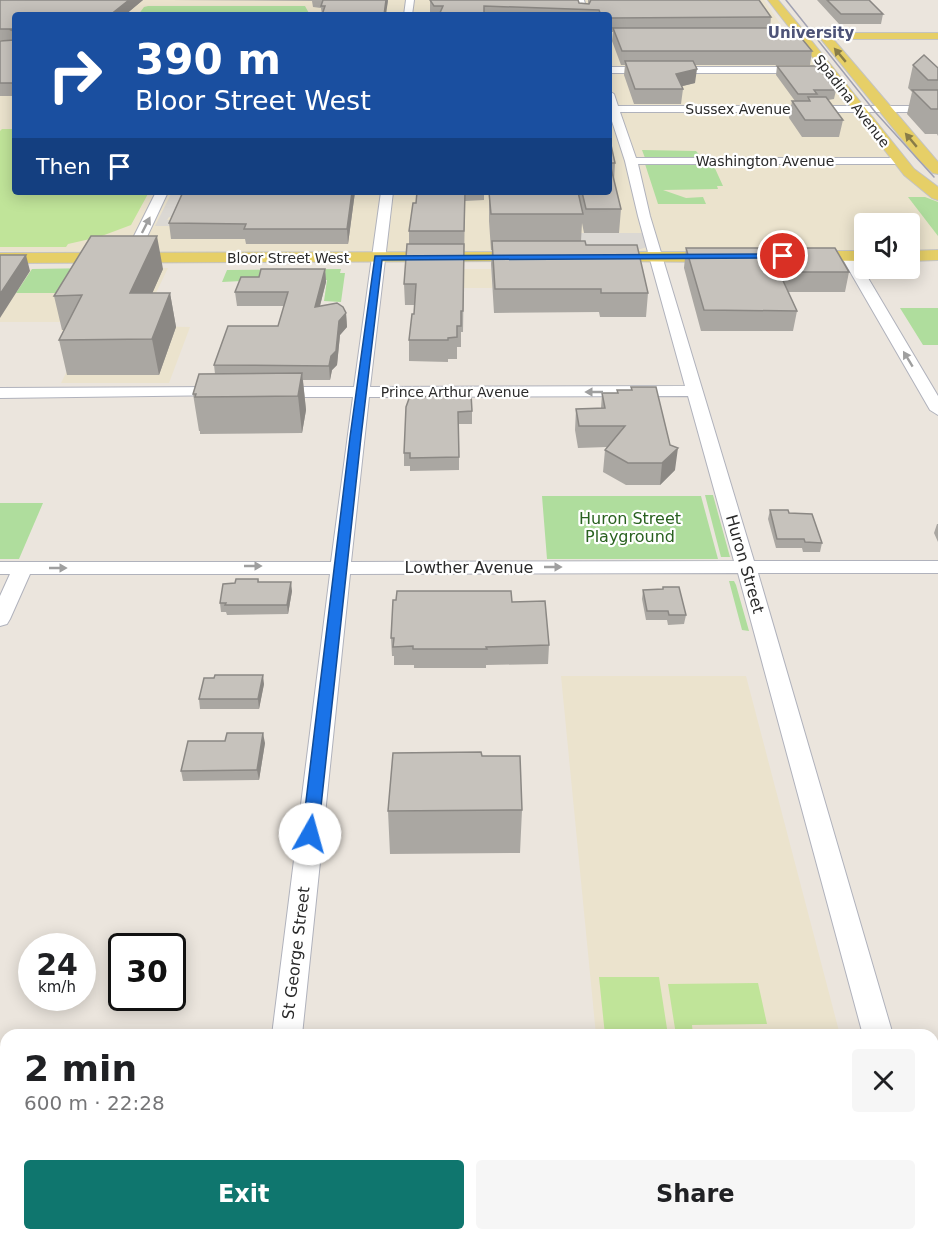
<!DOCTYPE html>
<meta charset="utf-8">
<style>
body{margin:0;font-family:"DejaVu Sans",sans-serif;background:#f6f6f6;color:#202124;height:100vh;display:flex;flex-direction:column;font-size:22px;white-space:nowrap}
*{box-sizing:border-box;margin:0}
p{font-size:20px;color:#757577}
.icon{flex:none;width:33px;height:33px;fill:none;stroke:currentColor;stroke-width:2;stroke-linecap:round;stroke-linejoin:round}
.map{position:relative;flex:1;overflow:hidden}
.drawer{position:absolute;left:0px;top:1029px;width:939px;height:212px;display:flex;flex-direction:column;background:#fff;border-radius:18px 18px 0 0;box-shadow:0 3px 15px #0003}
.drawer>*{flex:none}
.top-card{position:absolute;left:12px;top:12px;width:600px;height:183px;border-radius:6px;box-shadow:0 3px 15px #0003;background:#1a4fa0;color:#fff;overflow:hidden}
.fabs{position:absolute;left:854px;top:213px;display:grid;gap:12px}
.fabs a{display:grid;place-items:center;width:66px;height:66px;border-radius:6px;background:#fff;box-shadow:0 3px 15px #0003;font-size:30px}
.speed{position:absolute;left:18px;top:933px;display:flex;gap:12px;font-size:30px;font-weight:700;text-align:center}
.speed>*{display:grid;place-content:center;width:78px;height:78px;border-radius:50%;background:#fff;box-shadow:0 3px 15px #0003;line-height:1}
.speed small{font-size:15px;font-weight:400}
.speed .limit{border:3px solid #111;border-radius:9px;background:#fff;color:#111}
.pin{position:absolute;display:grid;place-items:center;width:51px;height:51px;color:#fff;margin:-26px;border:3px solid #fff;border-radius:50%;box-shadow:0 2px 6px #0007}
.me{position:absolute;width:66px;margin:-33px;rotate:7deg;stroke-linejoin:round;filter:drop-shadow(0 0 4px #0008)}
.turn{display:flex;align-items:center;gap:21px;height:126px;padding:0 24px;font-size:27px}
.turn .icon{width:78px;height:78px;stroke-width:2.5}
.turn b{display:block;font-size:42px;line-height:51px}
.then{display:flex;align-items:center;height:57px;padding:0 24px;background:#0003;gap:12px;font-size:22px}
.round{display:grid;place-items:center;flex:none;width:63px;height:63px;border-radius:6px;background:#f6f6f6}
.overview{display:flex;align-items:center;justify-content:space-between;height:102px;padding:0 24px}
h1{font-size:36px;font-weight:700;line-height:45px}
.primary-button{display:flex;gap:12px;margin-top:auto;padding:12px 24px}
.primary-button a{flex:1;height:69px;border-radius:6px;background:#0f766e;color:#fff;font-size:24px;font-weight:700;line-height:69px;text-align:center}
.primary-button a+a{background:#f6f6f6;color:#202124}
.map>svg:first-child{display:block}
.education{fill:#ebe3cd;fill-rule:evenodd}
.green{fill:#afdd9d}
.pitch{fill:#c0e499}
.plaza{fill:#dbd8d3}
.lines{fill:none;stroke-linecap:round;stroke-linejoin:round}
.minor-casing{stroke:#b0b2bc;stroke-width:2}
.major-casing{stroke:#c3c3c3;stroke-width:2}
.minor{fill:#fff;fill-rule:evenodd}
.major{fill:#e6cf67;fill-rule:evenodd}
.tram{stroke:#a0a1b2;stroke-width:1.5}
.wall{fill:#aaa7a2}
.shaded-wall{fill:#8b8884}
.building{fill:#c6c2bc;stroke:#8b8884;stroke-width:1.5}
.oneway{fill:#887c48}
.oneway2{fill:#9f9f9f}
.route{fill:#1a73e8;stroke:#114b97;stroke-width:1.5}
.labels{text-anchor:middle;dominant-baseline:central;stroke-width:4.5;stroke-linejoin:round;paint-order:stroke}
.far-street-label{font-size:14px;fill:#2a2a2a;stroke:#fff}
.far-neighbourhood-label{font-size:15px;font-weight:bold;fill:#4d5377;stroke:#fff}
.park-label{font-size:16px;fill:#29611f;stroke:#fff}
.street-label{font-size:16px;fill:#2a2a2a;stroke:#fff}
</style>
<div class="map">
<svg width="938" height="1240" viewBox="0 0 938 1240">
<rect width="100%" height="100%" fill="#ebe5dd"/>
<path class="education" d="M0,0H764L785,31L800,41L903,172L938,197V252H909V224H864V252L366,254L0,251ZM15,15H609V192H15Z
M0,268L32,269L16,293H81L95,268H168L140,326L190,327L169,383H61L87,331H61L64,322H0Z
M408,269H491L492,288H452L445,305H405Z
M561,676H746L840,1035H596Z
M892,1234L893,1240H616L615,1235Z"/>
<path class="green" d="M148,6H305L310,15H138L144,7Z
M642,150L696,151L702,158H645Z
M645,164H713L723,186H717L718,189L663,190L686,198L703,197L706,204H658Z
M908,197H925L938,202V236Z
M95,268L81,293H16L32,269Z
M341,269L340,273H345L341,302L324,301L327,280H260L222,282L227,270Z
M900,308H938V345H923Z
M705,495H713L730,557H721Z
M542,496H701L718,559H547Z
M0,503H43L19,559H0Z
M729,581H734L736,585L749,631L742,630Z"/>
<path class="pitch" d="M2,129H15V192H149L131,225L99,237L68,244L66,247H0V131Z
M599,977H659L668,1035H605Z
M758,983L767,1024L692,1025L693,1035H676L668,984Z
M872,1234L875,1240H740L739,1235Z
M624,1235H698V1240H624Z"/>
<path class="plaza" d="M172,192H192L181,217H169L167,220H179L175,226H155Z
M577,233H643L647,247L637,250L582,248Z"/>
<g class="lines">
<defs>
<path id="minor" d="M406,0H414L412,15H404Z
M576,0H584L588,15H580Z
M609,67H828L833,70L828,73H609Z
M609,91L614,94L618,106H938V112H620L636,158H900L906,161L900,164H638L650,216L754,561H938V573H758L893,1035H863L738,573L350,574L302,1035H272L330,574H30L10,619L7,624L0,626V596L10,574H0V562H331L353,397H275L267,392L275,387H354L381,192H393L370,387L685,386L638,216L625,161L609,112ZM688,396L734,561L351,562L369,397Z
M156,192H168L137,258L135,261H125L123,258Z
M848,252L855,256L938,396V415L930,410L841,256Z
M223,387L229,389L231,392L229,395L0,398V388Z
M933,1210L938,1212V1240H920L918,1234H933Z
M249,1234H283V1240H249Z"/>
<path id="major" d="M768,0H778L807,35L812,33H938V39H833L938,162V174L933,173L919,160L821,39H810L914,169L938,187V200L932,198L904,175Z
M938,250V260L909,261V251Z
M802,251H864V261L796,260L793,256L796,252Z
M527,252L533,253L536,257L533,261L0,263V253Z
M604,252H722L728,253L731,257L728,261L722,262L598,261L595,257L598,253Z"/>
</defs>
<use href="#minor" class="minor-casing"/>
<use href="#major" class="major-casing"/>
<use href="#minor" class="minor"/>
<use href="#major" class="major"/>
<path class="tram" d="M786,0L876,113L934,177"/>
</g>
<path class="wall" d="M0,0H143L125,15H15V96H0V41L9,40H0Z
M170,0H388L387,6L322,15L321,8L313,7L312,1Z
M430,0L588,4V0H759L771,17L770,28L812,51L810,65H695V83L682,86L683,89L681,104H634L624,75L625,65H621L612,41L613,32H609V15H430Z
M817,0H869L883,14L881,24H839Z
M913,65L938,68V136L937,134H925L907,114L912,92L908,88Z
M777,66L836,90L834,99L828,100L843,120L839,137H802L789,118L792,101H795L776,75Z
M609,136L615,163L614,182L621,209L619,233H584L582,223L581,241L648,293L646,317H600L599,312L494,313L491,264L492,250H491L489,221V192H609Z
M355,192L348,244H246L245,239H171L169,223Z
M417,192H484V200L465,201L463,332H461V347H457V359H448V362L409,361V340L414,314L415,305H405L404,284L409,244V231L416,203Z
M686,248L849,272L845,292H788L797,311L793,331H701L684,268Z
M163,269L152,293H170L176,327L159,375H67L59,340L64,330H62L54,296Z
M325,269L326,282L320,306L346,313L347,327L340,335L337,365L332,370L330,380H303L306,410L302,433L200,434V431H199L193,394L215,374L214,365L278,326L284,306H237L235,292L259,277Z
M631,387L675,470L660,485H626L603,472L605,450L607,447L578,448L575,430L576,409L601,408L602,393H617V390H631Z
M418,397L472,411V424H459V470L410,471V466H404V453Z
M770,510L789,513L822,543L820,552H803L802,548H776L768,519Z
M937,524H938V542L934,533Z
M258,579L259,582L292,591L288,614L227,615L226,612H221L220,603L235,583Z
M663,587L686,615L684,624L668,625L667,620H646L642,599L643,590L663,589Z
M512,602L549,645L548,664L486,665V668H414V665H394V656H392L391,638Z
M264,684L259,709H200L199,699Z
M265,743L259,780L183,781L181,771Z
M482,756L522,810L520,853L390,854L388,811Z"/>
<path class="shaded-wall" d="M129,0H143L125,15H110Z
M386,0H388L386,15H384Z
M697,69L695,83L675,88L676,74Z
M352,192H355L348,244L347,229Z
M157,236L163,269L137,328L130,293Z
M26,255L30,271L0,318V294Z
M325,269L326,282L316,321L315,307Z
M170,293L176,327L159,375L152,339Z
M346,313L347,327L340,335L337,365L332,370L330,380L329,366L339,321Z
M302,373L306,410L302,433L298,396Z
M678,448L675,470L660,485L662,463Z
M291,582L292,591L288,614L287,605Z
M263,675L264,684L259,709L258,699Z
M263,733L265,743L259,780L257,770Z"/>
<path class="building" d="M0,0H129L110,15H15V83H0V41L14,40L15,32L11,30L13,29H0Z
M323,0H386L384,15H322L325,6H321Z
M430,0H578L579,3L589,4L591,0H759L771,17L609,18V15H601L599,10L484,6V15H439L443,6H434Z
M827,0H869L883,14H841Z
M613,28H793L812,51H622Z
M924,55L938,68V80H928L913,65Z
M625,61H693L697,69L676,74L683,89H635Z
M777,66H817L836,90H814L817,94H798Z
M912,90H938V109H931Z
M808,97H826L843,120H805L792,101H810Z
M609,136L615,163H611V168L621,209H586L582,192H609Z
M183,192H352L347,229H244L246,224L169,223Z
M417,192H465L464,231H409L413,203H416Z
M489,192H578L583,214H491Z
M91,236H157L130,293H170L152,339L59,340L82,295L54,296Z
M492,241H585L586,245H637L648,293H601V289H495Z
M407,244H464L463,311H461V326H457V337L448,338V340H409L412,314H414L416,284H404Z
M686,248H835L849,272H779L797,311L704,310Z
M0,255H26L0,294Z
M261,269H325L315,307L337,303L343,307L346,313L339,321L336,351L331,356L329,366L214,365L228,326H278L288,292H235L241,277H259Z
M302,373L298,396L195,397L196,394H193L199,374Z
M631,387H656L670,445L678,448L662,463H628L605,450L625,426H579L576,409L605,408L602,393H618L617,390H632Z
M411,393L418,397L471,394L472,411L458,412L459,457L410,458V453H404L406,407Z
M770,510H788L789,513L812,514L822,543L805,542L804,539H777Z
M236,579H258V582H291L287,605H225L226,603H220L223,584L235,583Z
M663,587H679L686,615H669L668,611H647L643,590L663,589Z
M397,591H511L512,602L545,601L549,645L486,647L487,649H413V646L393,647L394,638H391L393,600H396Z
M215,675H263L258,699H199L204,678H214Z
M227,733H263L257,770L181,771L188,741H225Z
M481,752L482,756H520L522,810L388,811L393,753Z
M364,1234H589V1240H363Z"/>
<defs><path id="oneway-solid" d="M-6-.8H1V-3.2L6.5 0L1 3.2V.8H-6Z" transform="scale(1.5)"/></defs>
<g class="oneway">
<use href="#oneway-solid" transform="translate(840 55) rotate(-130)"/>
<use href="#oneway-solid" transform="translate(911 140) rotate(-130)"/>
</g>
<g class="oneway2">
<use href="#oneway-solid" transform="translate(146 225) rotate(-63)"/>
<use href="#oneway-solid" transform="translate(908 359) rotate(-121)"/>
<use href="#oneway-solid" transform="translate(594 392) rotate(180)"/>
<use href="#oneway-solid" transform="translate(253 566)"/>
<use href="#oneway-solid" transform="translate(553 567)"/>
<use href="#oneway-solid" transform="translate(58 568)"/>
</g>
<path class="route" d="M783,254L786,255V258L382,260L361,437L318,834L316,838L310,840L304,838L302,834L350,437L375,256Z"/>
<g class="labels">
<g class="far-street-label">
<text transform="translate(852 101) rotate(52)">Spadina Avenue</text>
<text x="738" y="109">Sussex Avenue</text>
<text x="765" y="161">Washington Avenue</text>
<text x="288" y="258">Bloor Street West</text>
<text x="455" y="392">Prince Arthur Avenue</text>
</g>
<g class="far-neighbourhood-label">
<text x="811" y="33">University</text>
</g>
<g class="park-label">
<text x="630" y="518">Huron Street<tspan x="630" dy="18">Playground</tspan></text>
</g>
<g class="street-label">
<text transform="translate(745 564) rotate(74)">Huron Street</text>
<text x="469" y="567">Lowther Avenue</text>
<text transform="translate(296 953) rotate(-83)">St George Street</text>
</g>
</g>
</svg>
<div class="fabs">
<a><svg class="icon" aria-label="sound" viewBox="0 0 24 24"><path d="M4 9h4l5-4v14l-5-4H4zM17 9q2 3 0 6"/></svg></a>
</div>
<div class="speed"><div>24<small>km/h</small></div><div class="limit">30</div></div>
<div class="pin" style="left:783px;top:256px;background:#d93025"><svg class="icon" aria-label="arrive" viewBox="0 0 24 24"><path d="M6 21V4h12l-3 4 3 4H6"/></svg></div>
<svg class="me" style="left:310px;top:834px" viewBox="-20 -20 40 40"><circle r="19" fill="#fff"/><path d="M0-13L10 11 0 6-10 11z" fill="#1a73e8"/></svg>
<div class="top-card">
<div class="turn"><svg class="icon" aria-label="right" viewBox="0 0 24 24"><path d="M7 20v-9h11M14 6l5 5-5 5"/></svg><div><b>390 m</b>Bloor Street West</div></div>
<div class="then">Then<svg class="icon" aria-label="arrive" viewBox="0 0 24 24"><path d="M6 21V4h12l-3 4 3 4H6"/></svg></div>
</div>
<section class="drawer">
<div class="overview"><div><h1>2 min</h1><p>600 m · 22:28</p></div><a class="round"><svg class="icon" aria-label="close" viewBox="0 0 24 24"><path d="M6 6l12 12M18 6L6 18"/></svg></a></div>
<div class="primary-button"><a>Exit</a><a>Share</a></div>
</section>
</div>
